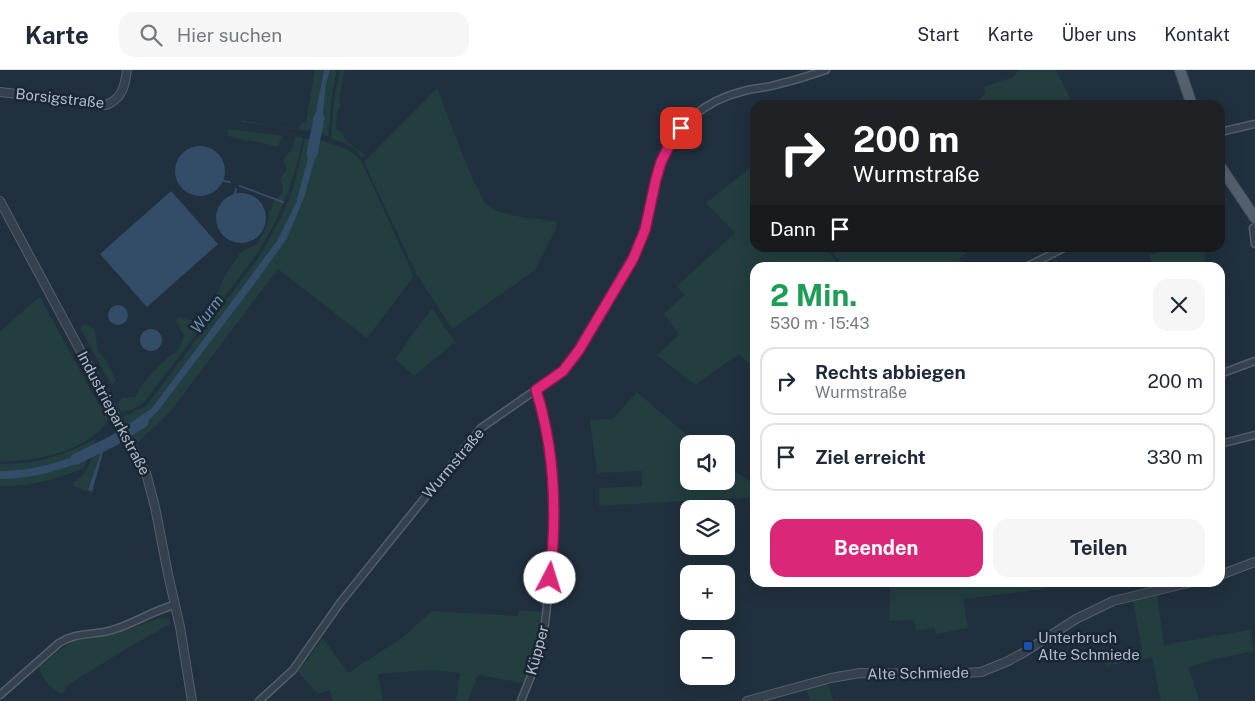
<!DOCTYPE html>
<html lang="de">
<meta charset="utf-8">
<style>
body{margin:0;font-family:"Public Sans",sans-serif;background:#f6f6f7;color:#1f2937;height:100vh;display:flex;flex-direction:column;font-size:19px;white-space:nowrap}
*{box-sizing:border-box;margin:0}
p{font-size:16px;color:#747a83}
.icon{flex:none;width:28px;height:28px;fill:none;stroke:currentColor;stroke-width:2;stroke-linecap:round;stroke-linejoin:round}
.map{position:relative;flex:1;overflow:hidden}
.details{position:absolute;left:750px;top:192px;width:475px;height:325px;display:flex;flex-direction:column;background:#fff;border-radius:15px;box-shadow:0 5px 20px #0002}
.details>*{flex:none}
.hud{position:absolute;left:750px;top:30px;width:475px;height:152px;border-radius:15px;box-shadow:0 5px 20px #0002;background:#202124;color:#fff;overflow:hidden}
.fabs{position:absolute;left:680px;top:365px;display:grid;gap:10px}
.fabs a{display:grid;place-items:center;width:55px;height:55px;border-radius:10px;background:#fff;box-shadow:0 5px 20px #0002;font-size:25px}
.pin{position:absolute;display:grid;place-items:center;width:42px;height:42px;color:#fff;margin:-21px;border-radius:10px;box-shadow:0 2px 8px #0006}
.me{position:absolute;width:55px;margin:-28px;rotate:5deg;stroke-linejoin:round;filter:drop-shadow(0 0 4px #0008)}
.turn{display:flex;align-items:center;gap:18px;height:105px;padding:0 20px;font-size:22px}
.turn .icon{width:65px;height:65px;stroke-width:2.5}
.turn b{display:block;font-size:35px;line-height:42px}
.then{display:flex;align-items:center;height:48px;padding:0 20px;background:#0003;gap:10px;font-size:19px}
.round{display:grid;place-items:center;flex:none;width:52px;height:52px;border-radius:15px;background:#f6f6f7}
.head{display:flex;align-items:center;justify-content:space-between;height:85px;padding:0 20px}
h1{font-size:30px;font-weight:700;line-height:38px;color:#1e9e55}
.button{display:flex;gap:10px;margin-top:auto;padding:10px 20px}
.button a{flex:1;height:58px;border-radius:15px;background:#db2777;color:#fff;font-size:20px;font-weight:700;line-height:58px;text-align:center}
.button a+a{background:#f6f6f7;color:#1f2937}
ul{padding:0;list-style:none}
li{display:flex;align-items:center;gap:15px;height:68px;margin:0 10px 8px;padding:0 10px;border:2px solid #e0e1e3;border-radius:15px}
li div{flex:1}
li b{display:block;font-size:19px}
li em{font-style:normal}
header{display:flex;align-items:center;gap:30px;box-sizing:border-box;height:70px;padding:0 25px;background:#fff;border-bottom:1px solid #e0e1e3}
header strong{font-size:24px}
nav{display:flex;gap:28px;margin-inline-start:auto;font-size:18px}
.search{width:350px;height:45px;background:#f6f6f7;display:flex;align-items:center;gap:12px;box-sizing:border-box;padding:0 18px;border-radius:15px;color:#747a83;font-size:19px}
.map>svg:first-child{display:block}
.green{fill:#233e3f}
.water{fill:#334c67}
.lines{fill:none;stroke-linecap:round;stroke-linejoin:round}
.stream{stroke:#334c67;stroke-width:2}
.river{stroke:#334c67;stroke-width:11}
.minor-casing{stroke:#535f6c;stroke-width:9}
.tertiary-casing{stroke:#535f6c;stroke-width:10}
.primary-casing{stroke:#414d5a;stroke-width:12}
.minor{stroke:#35414e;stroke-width:6}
.tertiary{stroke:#35414e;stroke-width:8}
.primary{stroke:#53606e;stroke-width:10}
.route-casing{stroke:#8e194d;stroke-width:12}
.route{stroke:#db2777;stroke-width:9}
.transit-dot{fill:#1a4fb4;stroke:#1a2633;stroke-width:2}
.labels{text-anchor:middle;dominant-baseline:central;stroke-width:5;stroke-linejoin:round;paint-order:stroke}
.street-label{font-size:15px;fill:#b0bcc9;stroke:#1a2633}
.poi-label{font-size:15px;fill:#b0bcc9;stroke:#1a2633;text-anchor:start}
.water-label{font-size:16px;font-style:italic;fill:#6e8fb0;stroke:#1a2633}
</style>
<header>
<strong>Karte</strong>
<div class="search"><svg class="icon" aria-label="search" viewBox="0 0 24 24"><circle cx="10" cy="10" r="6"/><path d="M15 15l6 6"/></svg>Hier suchen</div>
<nav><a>Start</a><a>Karte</a><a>Über uns</a><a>Kontakt</a></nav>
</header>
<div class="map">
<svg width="1255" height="631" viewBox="0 0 1255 631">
<rect width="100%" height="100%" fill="#21303e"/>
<path class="green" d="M315,0H324L313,56L314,61L241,52V50L297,60L302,53L306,52Z
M330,0H337L333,18L328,66L321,64L326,14Z
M340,0H345L339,30L341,37L337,42L336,59L343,63L345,70L365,86L361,87C356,76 342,71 331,69L334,30Z
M1019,0H1056L1074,35H974L985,23L984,17L1013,7Z
M437,18C445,38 477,129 490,137C507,148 537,148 557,152L556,158L535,200L452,259L416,203L364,92Z
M228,59L283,66L277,77L259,72L231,67L228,65Z
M295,66L303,68C294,113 279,150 254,188L145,331L134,339L121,342L117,334L123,328L135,327C143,312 162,289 177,282L184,266L176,251L178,247L194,251L202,246L220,217L225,205L236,189L241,182L257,174L267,156L269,142L274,131L283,123V116L281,113L280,109C285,100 290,101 283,91L293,77Z
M305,69H313L296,133L277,171L152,338L127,355L123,347L147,335L262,183L282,145L293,119Z
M320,70L349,80L361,90L414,206L367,268L278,199L170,342L137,373L132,364L143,356L158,341L253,216L301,137Z
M755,94V178H826L840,197L755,198V299L739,284L695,315L657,285L679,265L664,244L684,225L677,216L735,163L706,133Z
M830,178H964L967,183L959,188L964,197L844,198Z
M1173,178H1204L1206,197H1154L1149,185Z
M40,227L92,323L109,349C104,355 99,362 93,366C67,386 32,390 0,392V262L17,246Z
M432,238L455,272L414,306L395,289Z
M86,254L95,260L98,282L106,290L116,311L111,315L81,259V256Z
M637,322L697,374H689V411H726V395L755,415V427L599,436V418L642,416V401L597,403L590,350L613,349Z
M96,369L92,379C62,392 32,401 0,401V394C35,395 65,385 96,369Z
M101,382L88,419L86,421L73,416L74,412L83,405L94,384Z
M87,390L84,398C59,408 27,418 0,416V409C31,409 58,400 87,390Z
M1044,512L1045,519L963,529L968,558L936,564L934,558L916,561L914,550L889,551L890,515L868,513Z
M1157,525L1164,575L1250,560L1254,581L1211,590L1188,598L1200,631H1161L1152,587L1106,596L1104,588L1142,580L1133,531Z
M519,540L542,542C538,566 534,590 524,613L478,605L468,631H456L460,603L433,600L378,604L383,631H333L330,620L318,624L298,602L323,568L348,603L403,567L432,541L518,546Z
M160,548L170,549V554L121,582L67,616L62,624C53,620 40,608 39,597L73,570L115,564Z
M828,614L833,631H810L806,619Z"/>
<path class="water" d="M324,0H330L326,14L321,64L314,61L313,56Z
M313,69L320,70L304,128L287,168L253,216L158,341L143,356L132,364L127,355L152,338L277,171L296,133Z
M175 101a25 25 0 1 1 50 0a25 25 0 1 1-50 0Z
M171,121L218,174L147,237L100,184Z
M216 148a25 25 0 1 1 50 0a25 25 0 1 1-50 0Z
M108 245a10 10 0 1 1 20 0a10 10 0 1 1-20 0Z
M140 270a11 11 0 1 1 22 0a11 11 0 1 1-22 0Z
M117,362L122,370L104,379L92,422L88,420L101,382L94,384L98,374Z
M92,379L87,390C58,401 31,409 0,409V401C32,401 62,392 92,379Z"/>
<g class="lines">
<path class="stream" d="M223,111L230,112
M240,116L283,132
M235,124L236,119"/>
<path class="river" d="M312,84L319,48
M76,389L113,371L143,352"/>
<defs>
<path id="minor" d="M1220,62L1255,54
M1255,157L1253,158L1255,174
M1024,198L1064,178
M1220,304L1255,291
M1220,374L1255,365
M0,625L59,573C79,561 92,566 112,560C134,554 153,540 175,535
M259,631L293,600L340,533L481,358L563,301L579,279L640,174C650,148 652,119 661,93C674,55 706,30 744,21C754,18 765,18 775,15C792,11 809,6 826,0
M521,631C526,618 532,605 536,592C544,571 546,547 548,524C556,456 556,386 536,320"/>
<path id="tertiary" d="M0,22L106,35C122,29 125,16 127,0
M0,131L146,403L155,437L168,504L180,557L192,631
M1220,505L1255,492
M747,631L831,608L860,603L951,604L981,602L1006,592L1023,583L1076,549L1113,531L1192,512"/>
<path id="primary" d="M1180,0L1192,35
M1220,96L1255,148"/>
</defs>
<use href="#minor" class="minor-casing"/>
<use href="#tertiary" class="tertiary-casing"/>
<use href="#primary" class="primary-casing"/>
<use href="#minor" class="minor"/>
<use href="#tertiary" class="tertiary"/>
<use href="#primary" class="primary"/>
</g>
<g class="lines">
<defs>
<path id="route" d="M550,508C557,446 555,380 536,320L563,301L579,280L633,189L645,160L656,109L661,92L672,70L681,58"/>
</defs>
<use href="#route" class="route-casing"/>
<use href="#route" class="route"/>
</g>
<rect class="transit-dot" x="1023" y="571" width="10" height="10" rx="2.5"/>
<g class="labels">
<g class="street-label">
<text transform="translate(60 28) rotate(6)">Borsigstraße</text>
<text transform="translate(114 343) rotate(62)">Industrieparkstraße</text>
<text transform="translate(453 393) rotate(-50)">Wurmstraße</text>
<text transform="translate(537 580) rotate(-75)">Küpper</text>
<text transform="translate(918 603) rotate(-1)">Alte Schmiede</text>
</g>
<g class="poi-label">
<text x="1038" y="567">Unterbruch<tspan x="1038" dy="17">Alte Schmiede</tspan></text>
</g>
<g class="water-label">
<text transform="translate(207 244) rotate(-53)">Wurm</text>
</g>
</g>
</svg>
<div class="fabs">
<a><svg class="icon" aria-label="sound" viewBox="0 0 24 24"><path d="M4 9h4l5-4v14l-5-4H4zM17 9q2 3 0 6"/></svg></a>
<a><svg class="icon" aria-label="layers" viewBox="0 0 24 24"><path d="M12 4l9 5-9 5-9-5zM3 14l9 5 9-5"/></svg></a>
<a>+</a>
<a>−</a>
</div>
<div class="pin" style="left:681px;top:58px;background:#d93025"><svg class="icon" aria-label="arrive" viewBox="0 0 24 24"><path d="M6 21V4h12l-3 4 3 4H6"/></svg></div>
<svg class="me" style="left:550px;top:508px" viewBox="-20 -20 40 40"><circle r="19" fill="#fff"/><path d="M0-13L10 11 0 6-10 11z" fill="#db2777"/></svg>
<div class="hud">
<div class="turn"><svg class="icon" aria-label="right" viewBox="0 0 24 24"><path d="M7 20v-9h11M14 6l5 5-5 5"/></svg><div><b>200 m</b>Wurmstraße</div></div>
<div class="then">Dann<svg class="icon" aria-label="arrive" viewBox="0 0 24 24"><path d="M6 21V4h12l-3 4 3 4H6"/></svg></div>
</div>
<section class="details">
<div class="head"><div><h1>2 Min.</h1><p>530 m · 15:43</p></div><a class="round"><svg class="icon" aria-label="close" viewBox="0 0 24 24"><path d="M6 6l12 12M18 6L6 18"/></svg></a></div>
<ul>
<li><svg class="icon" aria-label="right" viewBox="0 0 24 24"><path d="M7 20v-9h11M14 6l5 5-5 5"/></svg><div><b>Rechts abbiegen</b><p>Wurmstraße</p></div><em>200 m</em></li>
<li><svg class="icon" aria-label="arrive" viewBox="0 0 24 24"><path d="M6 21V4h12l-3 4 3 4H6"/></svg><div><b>Ziel erreicht</b></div><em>330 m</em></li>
</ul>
<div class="button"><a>Beenden</a><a>Teilen</a></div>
</section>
</div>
